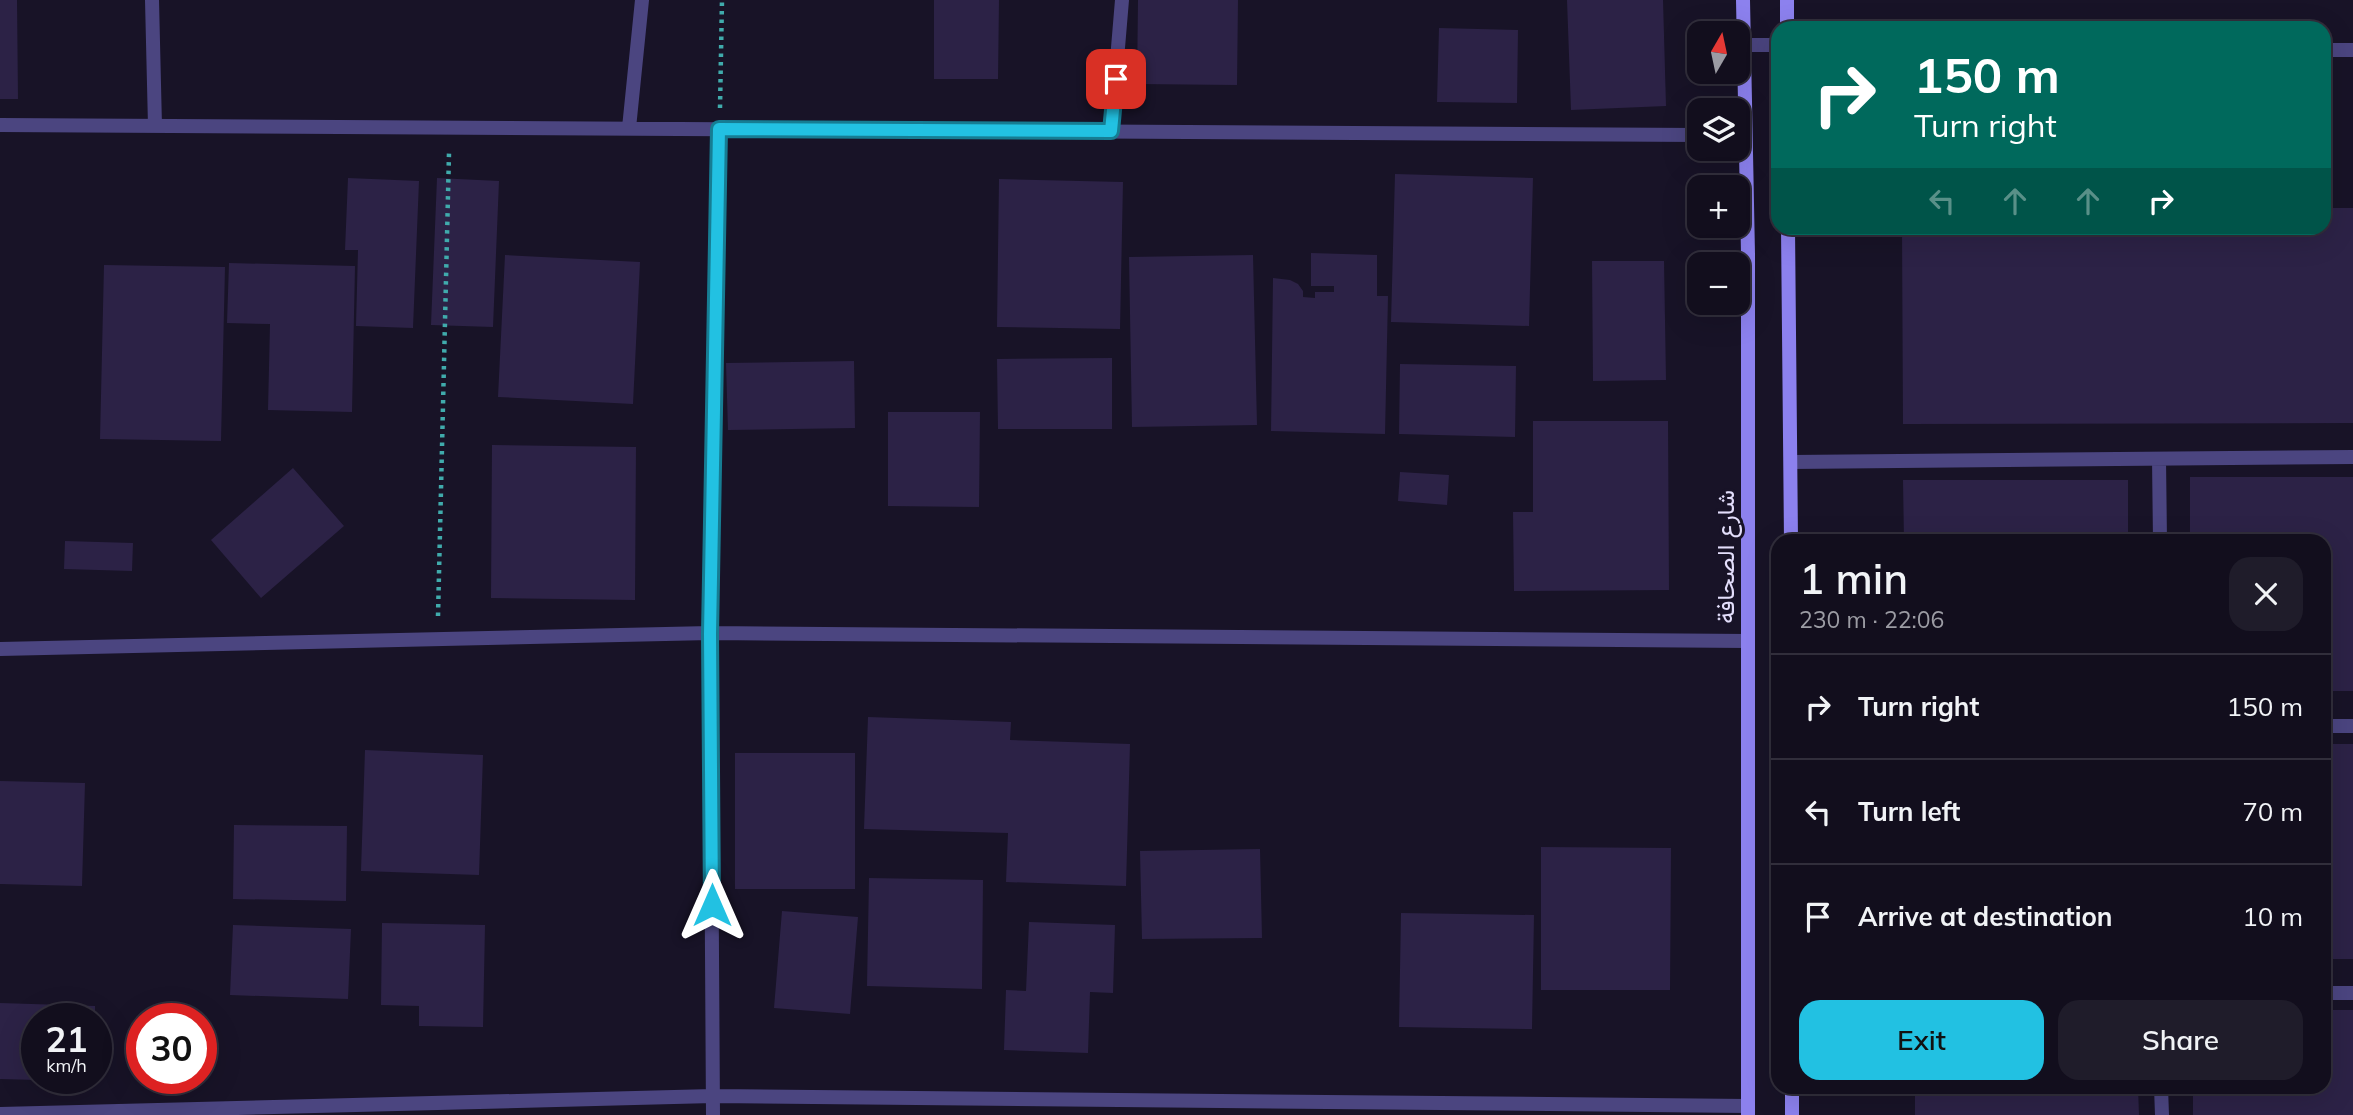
<!DOCTYPE html>
<meta charset="utf-8">
<style>
body{margin:0;font-family:Mulish,Vazirmatn,sans-serif;background:#1f1c2a;color:#f1f3f6;height:100vh;display:flex;flex-direction:column;font-size:26px;white-space:nowrap}
*{box-sizing:border-box;margin:0}
p{font-size:23px;color:#9c9ca4}
.icon{flex:none;width:38px;height:38px;fill:none;stroke:currentColor;stroke-width:2;stroke-linecap:round;stroke-linejoin:round}
.map{position:relative;flex:1;overflow:hidden}
.drawer{position:absolute;left:1771px;top:534px;width:560px;height:560px;display:flex;flex-direction:column;background:#120e1d;border-radius:21px;box-shadow:0 7px 28px #0002,0 0 0 2px #312e3b}
.drawer>*{flex:none}
.banner{position:absolute;left:1771px;top:21px;width:560px;height:214px;border-radius:21px;box-shadow:0 7px 28px #0002,0 0 0 2px #312e3b;background:#00695c;color:#fff;overflow:hidden}
.needle{width:46px;rotate:9deg}
.fabs{position:absolute;left:1687px;top:21px;display:grid;gap:14px}
.fabs a{display:grid;place-items:center;width:63px;height:63px;border-radius:14px;background:#120e1d;box-shadow:0 7px 28px #0002,0 0 0 2px #312e3b;font-size:35px}
.speed{position:absolute;left:21px;top:1003px;display:flex;gap:14px;font-size:35px;font-weight:700;text-align:center}
.speed>*{display:grid;place-content:center;width:91px;height:91px;border-radius:50%;background:#120e1d;box-shadow:0 7px 28px #0002,0 0 0 2px #312e3b;line-height:1}
.speed small{font-size:18px;font-weight:400}
.speed .limit{border:10px solid #d22;background:#fff;color:#111}
.pin{position:absolute;display:grid;place-items:center;width:60px;height:60px;color:#fff;margin:-30px;border-radius:14px;box-shadow:0 4px 10px #0006}
.me{position:absolute;width:77px;margin:-38px;rotate:0deg;stroke-linejoin:round;filter:drop-shadow(0 0 5px #0008)}
.turn{display:flex;align-items:center;gap:24px;height:147px;padding:0 28px;font-size:32px}
.turn .icon{width:91px;height:91px;stroke-width:2.5}
.turn b{display:block;font-size:49px;line-height:60px}
.lanes{display:flex;align-items:center;height:66px;padding:0 28px;background:#0003;justify-content:center;gap:35px;direction:ltr}
.lanes .off{opacity:.35}
.round{display:grid;place-items:center;flex:none;width:74px;height:74px;border-radius:21px;background:#1f1c2a}
.head{display:flex;align-items:center;justify-content:space-between;height:119px;padding:0 28px}
h1{font-size:42px;font-weight:600;line-height:52px}
.cta{display:flex;gap:14px;margin-top:auto;padding:14px 28px}
.cta a{flex:1;height:80px;border-radius:21px;background:#22c1e2;color:#111;font-size:28px;font-weight:600;line-height:80px;text-align:center}
.cta a+a{background:#1f1c2a;color:#f1f3f6}
ul{padding:0;list-style:none}
li{display:flex;align-items:center;gap:21px;height:105px;padding:0 28px;border-top:2px solid #312e3b}
li div{flex:1}
li b{display:block;font-size:26px}
li em{font-style:normal}
.map>svg:first-child{display:block}
.building{fill:#2c2246}
.lines{fill:none;stroke-linecap:round;stroke-linejoin:round}
.path{stroke:#40abac;stroke-width:4.5;stroke-dasharray:3.5 5;stroke-linecap:butt}
.minor{stroke:#4b4580;stroke-width:14}
.tertiary{stroke:#4b4580;stroke-width:14}
.secondary{stroke:#8c81ee;stroke-width:14}
.route-casing{stroke:#167d93;stroke-width:18}
.route{stroke:#22c1e2;stroke-width:12}
.labels{text-anchor:middle;dominant-baseline:central;stroke-width:6;stroke-linejoin:round;paint-order:stroke}
.street-label{font-size:24px;fill:#e3defb;stroke:#181327}
</style>
<div class="map">
<svg width="2353" height="1115" viewBox="0 0 2353 1115">
<rect width="100%" height="100%" fill="#181327"/>
<path class="building" d="M0,0H17L18,99H0Z
M934,0H999L998,79H934Z
M1138,0H1238L1237,85L1137,84Z
M1567,0H1663L1666,106L1571,110Z
M1439,28L1518,30L1517,103L1437,102Z
M1395,174L1533,178L1529,326L1391,322Z
M348,178L419,181L413,328L356,326L358,250H345Z
M437,178L499,181L493,327L431,325Z
M999,179L1123,182L1120,329L997,327Z
M2324,208H2353V423L1903,424L1902,228H2324Z
M1311,253L1377,255V296H1388L1385,434L1271,431L1273,278L1290,280L1298,284L1303,291V297L1315,298V292H1334V286H1311Z
M505,255L640,262L633,404L498,397Z
M1253,255L1257,425L1132,427L1129,257Z
M1592,261H1664L1666,380L1593,381Z
M229,263L355,266L352,412L268,410L270,324L227,323Z
M104,265L225,267L221,441L100,439Z
M1112,358V429H998L997,359Z
M854,361L855,428L728,430L726,363Z
M1400,364L1516,366L1515,437L1399,434Z
M888,412H980L979,507L888,506Z
M1533,421H1668L1669,590L1514,591L1513,512H1533Z
M492,445L636,447L635,600L491,598Z
M293,468L344,526L261,598L211,540Z
M1400,472L1449,475L1447,505L1398,501Z
M2190,477H2353V691H2324V541H2190Z
M1903,480H2128V541H1904Z
M65,541L133,543L132,571L64,569Z
M868,717L1011,722L1010,740L1130,744L1126,886L1006,882L1008,833L864,829Z
M2324,744H2353V959H2324Z
M365,750L483,755L479,875L361,871Z
M735,753H855V889H735Z
M0,781L85,783L82,886L0,884Z
M234,825L347,826L346,901L233,899Z
M1541,847L1671,848L1670,990H1541Z
M1260,849L1262,938L1142,939L1140,851Z
M869,878L983,880L982,989L867,986Z
M782,911L858,917L850,1014L774,1008Z
M1401,913L1534,915L1532,1029L1399,1027Z
M1029,922L1115,925L1113,993L1090,992L1088,1053L1004,1050L1006,990L1026,991Z
M382,923L485,925L483,1027L419,1026V1006L381,1005Z
M233,925L351,929L348,999L230,995Z
M0,1003L95,1006V1018H37V1080L0,1079Z
M2324,1010H2353V1115H2193V1087H2324Z
M42,1078H93V1082L42,1080Z
M1915,1087H2138L2139,1115H1915Z"/>
<g class="lines">
<path class="path" d="M720,108L722,0
M438,616L449,153"/>
<path class="minor" d="M152,0L155,126
M0,125L1699,135
M629,128L642,0
M1111,131L1122,0
M2159,459L2160,541
M1791,462L2353,457
M0,649L710,633L1747,641
M2324,726H2353
M2324,993H2353
M2161,1087L2162,1115
M0,1114L713,1096L1747,1106
M713,1115L710,633L719,129"/>
<path class="tertiary" d="M1744,45H1778
M2324,50H2353"/>
<path class="secondary" d="M1743,0L1748,254V1115
M1787,0V28
M1788,228L1791,541
M1792,1087V1115"/>
</g>
<g class="lines">
<defs>
<path id="route" d="M712,905L710,634L719,129L1111,131L1116,79"/>
</defs>
<use href="#route" class="route-casing"/>
<use href="#route" class="route"/>
</g>
<g class="labels">
<g class="street-label">
<text transform="translate(1725 557) rotate(-90)">شارع الصحافة</text>
</g>
</g>
</svg>
<div class="fabs">
<a><svg class="needle" viewBox="-14 -14 28 28"><path d="M0-13l5 13h-10z" fill="#e53935"/><path d="M0 13l5-13h-10z" fill="#9c9ca4"/></svg></a>
<a><svg class="icon" aria-label="layers" viewBox="0 0 24 24"><path d="M12 4l9 5-9 5-9-5zM3 14l9 5 9-5"/></svg></a>
<a>+</a>
<a>−</a>
</div>
<div class="speed"><div>21<small>km/h</small></div><div class="limit">30</div></div>
<div class="pin" style="left:1116px;top:79px;background:#d93025"><svg class="icon" aria-label="arrive" viewBox="0 0 24 24"><path d="M6 21V4h12l-3 4 3 4H6"/></svg></div>
<svg class="me" style="left:712px;top:905px" viewBox="-20 -20 40 40"><path d="M0-17L14 15 0 8-14 15z" fill="#22c1e2" stroke="#fff" stroke-width="4"/></svg>
<div class="banner">
<div class="turn"><svg class="icon" aria-label="right" viewBox="0 0 24 24"><path d="M7 20v-9h11M14 6l5 5-5 5"/></svg><div><b>150 m</b>Turn right</div></div>
<div class="lanes"><svg class="icon off" aria-label="left" viewBox="0 0 24 24"><path d="M17 20v-9H6M10 6l-5 5 5 5"/></svg><svg class="icon off" aria-label="ahead" viewBox="0 0 24 24"><path d="M12 20V5M6 11l6-6 6 6"/></svg><svg class="icon off" aria-label="ahead" viewBox="0 0 24 24"><path d="M12 20V5M6 11l6-6 6 6"/></svg><svg class="icon" aria-label="right" viewBox="0 0 24 24"><path d="M7 20v-9h11M14 6l5 5-5 5"/></svg></div>
</div>
<section class="drawer">
<div class="head"><div><h1>1 min</h1><p>230 m · 22:06</p></div><a class="round"><svg class="icon" aria-label="close" viewBox="0 0 24 24"><path d="M6 6l12 12M18 6L6 18"/></svg></a></div>
<ul>
<li><svg class="icon" aria-label="right" viewBox="0 0 24 24"><path d="M7 20v-9h11M14 6l5 5-5 5"/></svg><div><b>Turn right</b></div><em>150 m</em></li>
<li><svg class="icon" aria-label="left" viewBox="0 0 24 24"><path d="M17 20v-9H6M10 6l-5 5 5 5"/></svg><div><b>Turn left</b></div><em>70 m</em></li>
<li><svg class="icon" aria-label="arrive" viewBox="0 0 24 24"><path d="M6 21V4h12l-3 4 3 4H6"/></svg><div><b>Arrive at destination</b></div><em>10 m</em></li>
</ul>
<div class="cta"><a>Exit</a><a>Share</a></div>
</section>
</div>
